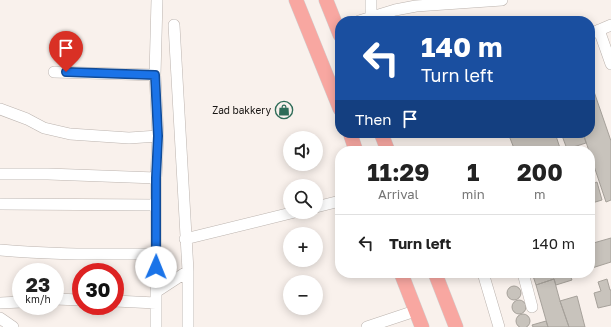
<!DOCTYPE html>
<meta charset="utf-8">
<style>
body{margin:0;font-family:"Golos Text",sans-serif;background:#f6f6f6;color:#222;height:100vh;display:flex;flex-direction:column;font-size:15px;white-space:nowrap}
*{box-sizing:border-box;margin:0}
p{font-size:13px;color:#767676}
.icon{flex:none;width:22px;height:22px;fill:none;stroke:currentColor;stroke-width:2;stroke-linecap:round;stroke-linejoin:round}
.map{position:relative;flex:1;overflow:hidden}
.panel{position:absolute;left:335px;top:146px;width:260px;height:132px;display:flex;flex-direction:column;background:#fff;border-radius:16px;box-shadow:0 2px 10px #0003}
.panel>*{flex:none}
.top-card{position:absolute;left:335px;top:16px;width:260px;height:122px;border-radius:16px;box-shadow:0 2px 10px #0003;background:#1a4fa0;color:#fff;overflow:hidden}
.tools{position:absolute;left:283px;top:131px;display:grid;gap:8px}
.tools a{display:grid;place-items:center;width:40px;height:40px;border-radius:50%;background:#fff;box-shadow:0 2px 10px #0003;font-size:20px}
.speed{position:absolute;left:12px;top:263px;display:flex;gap:8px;font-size:20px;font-weight:700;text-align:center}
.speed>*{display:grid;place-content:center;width:52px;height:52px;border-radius:50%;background:#fff;box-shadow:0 2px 10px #0003;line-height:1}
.speed small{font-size:10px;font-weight:400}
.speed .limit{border:6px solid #d22;background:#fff;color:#111}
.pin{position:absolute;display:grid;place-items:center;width:34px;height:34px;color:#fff;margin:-41px -17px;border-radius:50% 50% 50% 0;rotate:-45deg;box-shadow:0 0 4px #0007}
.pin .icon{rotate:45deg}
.me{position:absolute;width:44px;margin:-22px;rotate:1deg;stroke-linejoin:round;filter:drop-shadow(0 0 3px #0008)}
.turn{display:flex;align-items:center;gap:14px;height:84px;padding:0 20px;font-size:18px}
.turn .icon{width:52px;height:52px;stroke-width:2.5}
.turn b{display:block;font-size:28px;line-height:34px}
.then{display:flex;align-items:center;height:38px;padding:0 20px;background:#0003;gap:8px;font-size:15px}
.eta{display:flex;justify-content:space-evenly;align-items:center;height:68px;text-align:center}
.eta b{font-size:24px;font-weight:700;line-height:28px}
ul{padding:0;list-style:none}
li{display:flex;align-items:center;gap:12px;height:56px;padding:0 20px;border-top:1px solid #e0e0e0}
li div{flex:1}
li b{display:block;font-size:15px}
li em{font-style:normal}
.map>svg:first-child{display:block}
.building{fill:#c8c3bc;stroke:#a6a19a}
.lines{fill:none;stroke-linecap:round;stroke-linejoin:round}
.minor-casing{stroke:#bcb4af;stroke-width:12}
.major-casing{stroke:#d1d0d0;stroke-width:15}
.minor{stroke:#fff;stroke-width:11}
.major{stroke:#f8a7a1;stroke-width:14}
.route-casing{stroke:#114b97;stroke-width:10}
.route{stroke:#1a73e8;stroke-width:7}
.labels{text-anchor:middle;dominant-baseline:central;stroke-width:3.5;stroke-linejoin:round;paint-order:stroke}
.poi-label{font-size:10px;fill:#191614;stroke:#f9f1ec;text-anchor:end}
</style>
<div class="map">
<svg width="611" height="327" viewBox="0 0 611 327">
<rect width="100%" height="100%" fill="#f9f1ec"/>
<path class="building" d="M590,80L611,141V200L606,202L583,133H590Z
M508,133H555L561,151H515Z
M561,133H583L586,143L567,149Z
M597,182L602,200L592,203L590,199V185Z
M611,238V262L592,268L590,262V244Z
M532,273H569L572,280L556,285L554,279L536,285Z
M554,279L560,301L569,327H548L536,285Z
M607,279L610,290H611V305L598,308L594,293L601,291L598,282Z
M507 293a7 7 0 1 1 14 0a7 7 0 1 1-14 0Z
M577,296L585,327H569L560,301Z
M512 307a7 7 0 1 1 14 0a7 7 0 1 1-14 0Z
M516 321a7 7 0 1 1 14 0a7 7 0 1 1-14 0Z
M546,321L548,327H533L532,325Z"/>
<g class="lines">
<defs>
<path id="minor" d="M371,0V18
M359,21L395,10L416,6L502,0
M174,25L188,271V327
M599,30L611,64
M590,34L611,25
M54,72L155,75
M0,109L27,119L44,128L70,134L129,138L158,136
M0,174H48L156,178
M0,204L156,205
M316,207L340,201
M185,239L295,212
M0,250C52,255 104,254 156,254
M483,273L499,327
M523,273L532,307
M156,292L188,271
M55,299L81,300
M115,301L156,303
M0,303L21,302
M0,318L13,327
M156,327V178L158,136L155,75L157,0
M367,327L415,311"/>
<path id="major" d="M296,0L340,109
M326,0L340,35
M350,133L356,151
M381,133L388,151
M401,273L422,327
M435,273L456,327"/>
</defs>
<use href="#minor" class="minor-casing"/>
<use href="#major" class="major-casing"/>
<use href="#minor" class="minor"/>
<use href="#major" class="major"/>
</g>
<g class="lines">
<defs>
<path id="route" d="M66,72L155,75L158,136L156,178V267"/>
</defs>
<use href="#route" class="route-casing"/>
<use href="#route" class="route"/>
</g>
<defs>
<symbol id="shop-ring" viewBox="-11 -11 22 22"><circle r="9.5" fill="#f9f1ec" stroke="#2e6c58" stroke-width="1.5"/><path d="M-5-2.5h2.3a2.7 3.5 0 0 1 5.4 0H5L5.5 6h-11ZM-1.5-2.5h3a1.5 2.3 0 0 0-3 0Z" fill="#2e6c58"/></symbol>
</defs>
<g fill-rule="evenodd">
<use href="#shop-ring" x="274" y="100" width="20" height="20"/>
</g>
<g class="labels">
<g class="poi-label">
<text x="271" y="110">Zad bakkery</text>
</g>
</g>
</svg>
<div class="tools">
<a><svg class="icon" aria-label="sound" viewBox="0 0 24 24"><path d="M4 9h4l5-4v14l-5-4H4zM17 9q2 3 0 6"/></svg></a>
<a><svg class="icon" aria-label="search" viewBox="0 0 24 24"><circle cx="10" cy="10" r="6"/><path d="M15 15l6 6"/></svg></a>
<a>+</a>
<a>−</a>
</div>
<div class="speed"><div>23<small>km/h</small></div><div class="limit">30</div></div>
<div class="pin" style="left:66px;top:72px;background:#d93025"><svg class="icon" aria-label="arrive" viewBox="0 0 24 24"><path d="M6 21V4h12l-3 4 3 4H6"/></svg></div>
<svg class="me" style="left:156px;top:267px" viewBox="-20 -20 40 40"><circle r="19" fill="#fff"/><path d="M0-13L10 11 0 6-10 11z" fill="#1a73e8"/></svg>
<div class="top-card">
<div class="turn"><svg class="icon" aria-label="left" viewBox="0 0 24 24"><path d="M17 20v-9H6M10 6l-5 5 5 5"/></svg><div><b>140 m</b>Turn left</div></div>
<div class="then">Then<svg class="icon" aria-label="arrive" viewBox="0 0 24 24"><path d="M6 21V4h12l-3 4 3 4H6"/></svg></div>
</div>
<section class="panel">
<div class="eta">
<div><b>11:29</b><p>Arrival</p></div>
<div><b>1</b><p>min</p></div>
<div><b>200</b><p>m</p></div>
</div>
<ul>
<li><svg class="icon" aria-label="left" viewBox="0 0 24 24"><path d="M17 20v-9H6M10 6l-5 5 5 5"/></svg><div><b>Turn left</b></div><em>140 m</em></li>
</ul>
</section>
</div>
